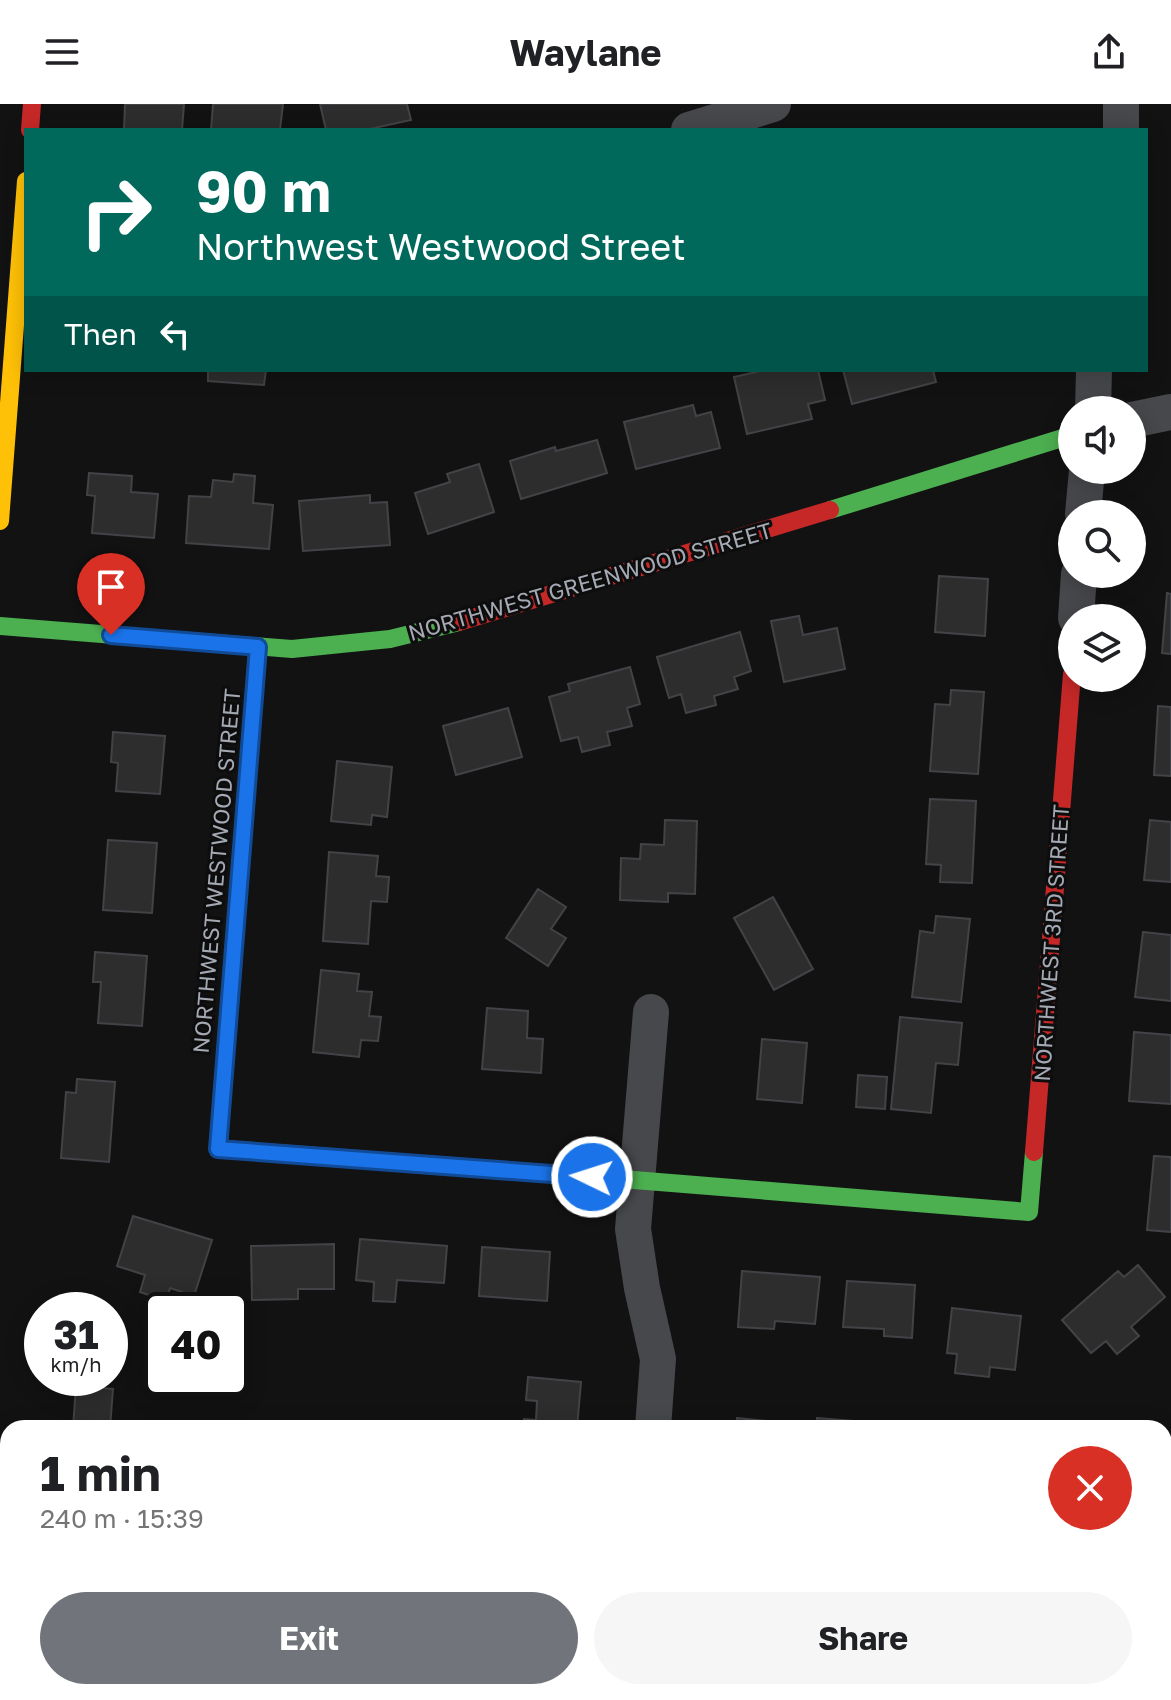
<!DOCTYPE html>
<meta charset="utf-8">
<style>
body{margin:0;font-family:"Golos Text",sans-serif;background:#f6f6f6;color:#202124;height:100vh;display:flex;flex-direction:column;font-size:30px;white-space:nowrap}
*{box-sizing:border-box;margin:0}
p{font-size:26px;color:#757577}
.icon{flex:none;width:44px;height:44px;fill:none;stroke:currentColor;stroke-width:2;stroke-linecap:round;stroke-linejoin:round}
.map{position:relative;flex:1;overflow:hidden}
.details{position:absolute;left:0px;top:1316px;width:1172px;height:280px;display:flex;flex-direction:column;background:#fff;border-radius:24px 24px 0 0;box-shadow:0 4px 20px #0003}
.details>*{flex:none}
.top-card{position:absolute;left:24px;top:24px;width:1124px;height:244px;border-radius:0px;box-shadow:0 4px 20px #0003;background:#00695c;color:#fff;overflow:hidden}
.buttons{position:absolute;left:1058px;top:292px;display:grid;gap:16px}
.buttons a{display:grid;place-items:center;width:88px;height:88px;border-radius:50%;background:#fff;box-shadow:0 4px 20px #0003;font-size:40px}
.speed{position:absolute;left:24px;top:1188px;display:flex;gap:16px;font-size:40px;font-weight:700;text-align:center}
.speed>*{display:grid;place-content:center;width:104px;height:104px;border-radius:50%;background:#fff;box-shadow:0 4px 20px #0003;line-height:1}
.speed small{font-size:20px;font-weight:400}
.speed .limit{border:4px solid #111;border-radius:12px;background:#fff;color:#111}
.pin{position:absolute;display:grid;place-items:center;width:68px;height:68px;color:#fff;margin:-82px -34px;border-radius:50% 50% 50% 0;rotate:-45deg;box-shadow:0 0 8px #0007}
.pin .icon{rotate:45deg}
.me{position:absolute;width:88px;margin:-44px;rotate:274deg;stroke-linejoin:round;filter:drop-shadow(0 0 6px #0008)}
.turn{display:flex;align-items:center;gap:28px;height:168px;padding:0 40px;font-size:36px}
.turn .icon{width:104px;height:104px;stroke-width:2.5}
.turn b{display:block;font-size:56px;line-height:68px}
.then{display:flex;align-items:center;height:76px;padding:0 40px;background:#0003;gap:16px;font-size:30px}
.round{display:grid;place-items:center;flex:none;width:84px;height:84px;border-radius:42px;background:#f6f6f6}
.head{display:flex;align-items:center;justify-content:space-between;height:136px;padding:0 40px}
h1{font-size:48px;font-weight:700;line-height:60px}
.cta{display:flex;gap:16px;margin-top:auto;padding:16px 40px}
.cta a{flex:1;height:92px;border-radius:48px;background:#71747b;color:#fff;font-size:32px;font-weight:700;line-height:92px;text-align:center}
.cta a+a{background:#f6f6f6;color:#202124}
header{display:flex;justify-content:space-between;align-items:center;height:104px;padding:0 40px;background:#fff;font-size:36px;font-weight:700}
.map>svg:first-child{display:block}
.building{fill:#2d2d2e;stroke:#424346;stroke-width:2}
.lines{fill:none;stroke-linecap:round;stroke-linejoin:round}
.street{stroke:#47484b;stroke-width:36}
.fast{stroke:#4caf50;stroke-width:18}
.slow{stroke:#ffc107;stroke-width:18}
.jam{stroke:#c62828;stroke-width:18}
.route-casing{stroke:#114b97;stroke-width:20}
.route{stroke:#1a73e8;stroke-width:14}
.labels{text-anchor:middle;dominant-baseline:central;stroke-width:6;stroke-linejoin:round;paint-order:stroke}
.street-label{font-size:22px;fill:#a4a9b3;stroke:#0d0d0e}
</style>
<header><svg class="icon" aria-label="menu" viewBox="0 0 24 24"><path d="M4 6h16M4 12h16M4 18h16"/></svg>Waylane<svg class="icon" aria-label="share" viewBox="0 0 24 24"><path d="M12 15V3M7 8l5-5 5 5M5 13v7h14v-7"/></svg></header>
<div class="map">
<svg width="1171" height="1596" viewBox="0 0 1171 1596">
<rect width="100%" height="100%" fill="#121213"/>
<path class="building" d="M125,0H184L182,26H124Z
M213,0H283L280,26H211Z
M320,0H407L411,16L365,26H326Z
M208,266H266L264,281L208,277Z
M765,266H818L825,296L808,300L812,315L747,330L734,273Z
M843,266H933L936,278L852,300Z
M693,301L696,312L711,308L720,344L636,365L624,318Z
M597,336L607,369L521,395L510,357L555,343L556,347Z
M479,360L494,408L428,430L415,389L450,378L447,370Z
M89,369L132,372L131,388L158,390L154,434L92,429L95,392L87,391Z
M234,370L255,372L253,399L273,401L269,445L186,439L189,392L211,393L213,376L233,378Z
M370,391V399L387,398L390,441L303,447L299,397Z
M939,472L988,475L985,532L935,528Z
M1167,489L1171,490V550L1162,549Z
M799,512L803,531L837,524L845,565L784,578L771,517Z
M740,528L751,567L734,573L738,585L714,592L716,601L686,609L681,590L669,594L657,553Z
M630,563L640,600L627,604L632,622L607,628L610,641L582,648L578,633L561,637L549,593L570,587L568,580Z
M951,586L984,588L978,670L930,667L935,600L950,601Z
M1158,602L1171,603V672L1154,671Z
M508,604L522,653L456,671L443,622Z
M113,628L165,632L160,690L116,687L118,659L111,658Z
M337,657L392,663L387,713L372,711L371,721L331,717Z
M930,695L976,697L972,779L940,778L941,761L926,760Z
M665,716L697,717L695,790L668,789V798L620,796L621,754L640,755L641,740L664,741Z
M1150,716L1171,718V778L1144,776Z
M108,736L157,739L152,809L103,806Z
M329,748L378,752L376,772L389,773L387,798L371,797L368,840L323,837Z
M538,785L566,803L551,825L566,834L548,862L506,834Z
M773,793L813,865L774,886L734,814Z
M936,812L970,815L961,898L912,893L920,827L934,829Z
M1143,828L1171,831V897L1135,893Z
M95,848L147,852L142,922L98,919L101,878H93Z
M321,866L359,870L357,887L372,888L369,912L381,913L378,937L361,936L359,953L313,948Z
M487,904L528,907L527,934L543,935L541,969L482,965Z
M900,913L962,919L958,961L936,959L931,1009L891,1005Z
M1134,928L1171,931V1000L1129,997Z
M762,935L807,939L802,999L757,995Z
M858,971L887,973L885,1005L856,1003Z
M77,975L115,978L109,1058L61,1054L66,988L76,989Z
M1154,1052L1171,1053V1128L1147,1126Z
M133,1112L212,1136L194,1192L170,1184L166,1197L140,1188L145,1171L117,1162Z
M360,1135L447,1142L444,1179L397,1176L395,1198L373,1197L374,1178L356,1176Z
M334,1140V1185H298V1195L252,1196L251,1142Z
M482,1143L550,1148L547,1197L479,1192Z
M1138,1161L1165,1193L1131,1223L1139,1232L1117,1250L1106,1237L1091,1249L1062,1216L1118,1167L1124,1173Z
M742,1167L820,1173L815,1220L775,1217L774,1225L738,1223Z
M847,1177L915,1181L912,1234L884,1232V1225L843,1223Z
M952,1204L1021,1212L1015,1266L990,1263L989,1273L955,1269L957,1250L947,1249Z
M528,1273L581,1278L577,1324H523L524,1315L536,1316L537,1297L526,1296Z
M76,1282L113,1285L110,1324H73Z
M737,1314L776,1318V1324H736Z
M817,1314L853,1317V1324H817Z
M480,1318L515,1322L514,1324H480Z
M1166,1393H1171V1449L1164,1448Z
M509,1588H558V1592Z
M721,1588H751V1596H720Z
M805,1588H874V1596H804Z
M898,1588H942L988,1591V1596H897Z"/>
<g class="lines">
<path class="street" d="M689,26L773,0
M1121,26V0
M1093,306L1094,266
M1132,316L1171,308
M1083,410L1087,366
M1076,514L1079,470
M651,908L633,1125L642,1184L658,1255L653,1324
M1164,1534H1171
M630,1596V1588"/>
<path class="fast" d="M830,406L1072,331
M0,522L292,545L390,535L459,518
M251,1047L218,1045L258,543
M597,1073L1029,1108L1034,1048"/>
<path class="slow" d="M0,417L26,77"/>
<path class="jam" d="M30,26L32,0
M459,518L830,406
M251,1047L597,1073
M1034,1048L1072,570"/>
</g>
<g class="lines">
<defs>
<path id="route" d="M111,531L258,543L218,1045L592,1073"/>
</defs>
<use href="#route" class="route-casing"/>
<use href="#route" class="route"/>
</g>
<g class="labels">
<g class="street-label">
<text transform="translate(590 477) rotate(-16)">NORTHWEST GREENWOOD STREET</text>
<text transform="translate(216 767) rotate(-85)">NORTHWEST WESTWOOD STREET</text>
<text transform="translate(1051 839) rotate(-86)">NORTHWEST 3RD STREET</text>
</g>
</g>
</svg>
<div class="buttons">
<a><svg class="icon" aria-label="sound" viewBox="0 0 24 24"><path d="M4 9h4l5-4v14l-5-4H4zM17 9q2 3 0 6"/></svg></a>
<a><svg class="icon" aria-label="search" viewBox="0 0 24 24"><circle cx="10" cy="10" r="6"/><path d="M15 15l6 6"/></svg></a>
<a><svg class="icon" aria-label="layers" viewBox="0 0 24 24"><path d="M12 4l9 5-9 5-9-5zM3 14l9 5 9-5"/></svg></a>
</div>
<div class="speed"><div>31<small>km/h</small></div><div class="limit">40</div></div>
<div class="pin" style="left:111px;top:531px;background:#d93025"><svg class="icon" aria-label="arrive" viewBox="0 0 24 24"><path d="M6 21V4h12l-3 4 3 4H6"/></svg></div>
<svg class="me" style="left:592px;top:1073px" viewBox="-20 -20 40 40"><circle r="17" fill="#1a73e8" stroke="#fff" stroke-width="3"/><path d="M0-11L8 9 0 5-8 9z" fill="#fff"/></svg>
<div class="top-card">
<div class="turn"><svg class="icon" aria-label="right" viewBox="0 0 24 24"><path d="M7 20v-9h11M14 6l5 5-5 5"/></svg><div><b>90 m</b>Northwest Westwood Street</div></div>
<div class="then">Then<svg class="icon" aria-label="left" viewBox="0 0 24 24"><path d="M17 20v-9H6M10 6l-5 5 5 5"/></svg></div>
</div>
<section class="details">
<div class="head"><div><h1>1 min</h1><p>240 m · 15:39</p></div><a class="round" style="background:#d93025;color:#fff"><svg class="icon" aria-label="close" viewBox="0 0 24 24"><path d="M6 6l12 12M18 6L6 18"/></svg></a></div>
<div class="cta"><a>Exit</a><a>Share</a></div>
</section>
</div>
